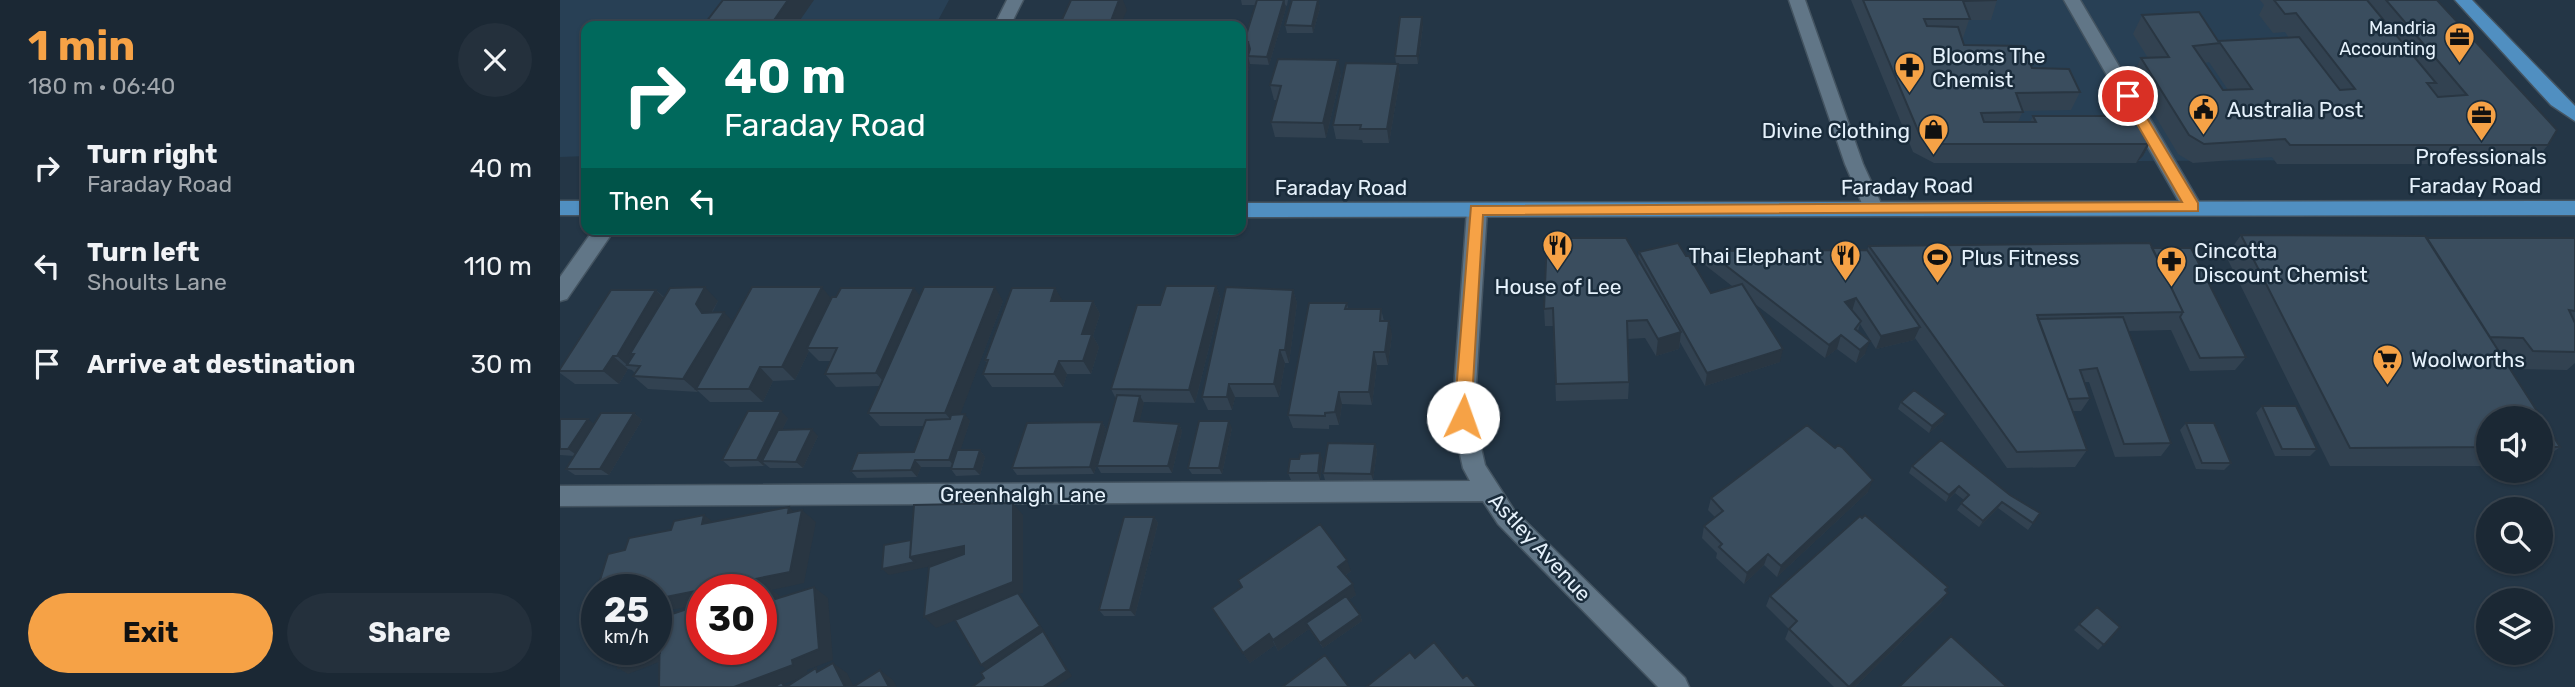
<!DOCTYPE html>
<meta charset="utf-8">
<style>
body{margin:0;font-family:Rubik,sans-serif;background:#24303c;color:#f1f3f6;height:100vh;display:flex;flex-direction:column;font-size:26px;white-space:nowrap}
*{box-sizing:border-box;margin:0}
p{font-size:23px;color:#a0a6ac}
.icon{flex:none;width:38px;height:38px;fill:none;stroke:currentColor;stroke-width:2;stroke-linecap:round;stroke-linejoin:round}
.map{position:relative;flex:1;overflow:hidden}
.details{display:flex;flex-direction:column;background:#1b2834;width:560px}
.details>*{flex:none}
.banner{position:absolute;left:21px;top:21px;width:665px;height:214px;border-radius:14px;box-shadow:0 2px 5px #0004,0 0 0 2px #39444f;background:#00695c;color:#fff;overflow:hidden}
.fabs{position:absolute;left:1916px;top:406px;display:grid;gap:14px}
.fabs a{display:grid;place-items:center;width:77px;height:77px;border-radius:50%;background:#1b2834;box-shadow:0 2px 5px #0004,0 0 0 2px #39444f;font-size:35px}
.speed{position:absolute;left:21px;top:574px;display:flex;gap:14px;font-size:35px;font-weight:700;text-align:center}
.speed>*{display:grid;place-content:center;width:91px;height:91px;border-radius:50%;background:#1b2834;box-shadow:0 2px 5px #0004,0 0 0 2px #39444f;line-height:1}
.speed small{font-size:18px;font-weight:400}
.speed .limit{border:10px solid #d22;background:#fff;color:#111}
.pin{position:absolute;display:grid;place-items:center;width:60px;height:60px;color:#fff;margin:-30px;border:4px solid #fff;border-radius:50%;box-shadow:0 2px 7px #0007}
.me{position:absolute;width:77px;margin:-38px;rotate:3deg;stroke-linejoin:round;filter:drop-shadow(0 0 5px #0008)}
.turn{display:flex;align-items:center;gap:24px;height:147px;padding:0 28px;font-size:32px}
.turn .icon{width:91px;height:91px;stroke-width:2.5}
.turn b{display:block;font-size:49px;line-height:60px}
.then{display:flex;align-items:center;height:66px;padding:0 28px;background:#0003;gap:14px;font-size:26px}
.round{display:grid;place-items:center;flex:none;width:74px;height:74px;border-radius:37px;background:#24303c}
.summary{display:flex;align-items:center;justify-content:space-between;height:119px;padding:0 28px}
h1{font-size:42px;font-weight:700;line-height:52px;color:#f6a246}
.action{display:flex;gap:14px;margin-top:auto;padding:14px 28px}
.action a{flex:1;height:80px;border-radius:42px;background:#f6a246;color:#111;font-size:28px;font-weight:700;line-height:80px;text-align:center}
.action a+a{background:#24303c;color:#f1f3f6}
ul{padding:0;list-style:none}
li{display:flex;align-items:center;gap:21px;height:98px;padding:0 28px}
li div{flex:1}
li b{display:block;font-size:26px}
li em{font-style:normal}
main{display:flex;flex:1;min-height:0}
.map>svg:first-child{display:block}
.built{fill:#284055}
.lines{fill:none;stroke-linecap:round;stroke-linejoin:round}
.minor-casing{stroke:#445461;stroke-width:3}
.major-casing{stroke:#445461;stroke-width:3}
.minor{fill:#617687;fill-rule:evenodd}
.major{fill:#508fc1;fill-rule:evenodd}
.wall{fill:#324251;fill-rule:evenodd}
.shaded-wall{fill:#293642}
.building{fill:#3a4d5e;stroke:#293642;stroke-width:2;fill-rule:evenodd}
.route{fill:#f6a246;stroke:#a0692e;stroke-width:2}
.labels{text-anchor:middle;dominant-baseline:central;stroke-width:5;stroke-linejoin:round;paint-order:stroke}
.far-poi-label{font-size:18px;fill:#e5f1fb;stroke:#1a2c3b;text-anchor:end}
.poi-label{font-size:21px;fill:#e5f1fb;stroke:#1a2c3b;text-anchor:start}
.street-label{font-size:21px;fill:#e5f1fb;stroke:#1a2c3b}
</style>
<main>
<section class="details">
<div class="summary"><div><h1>1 min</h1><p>180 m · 06:40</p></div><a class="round"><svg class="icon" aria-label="close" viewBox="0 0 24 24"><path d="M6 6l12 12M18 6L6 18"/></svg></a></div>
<ul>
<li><svg class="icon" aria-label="right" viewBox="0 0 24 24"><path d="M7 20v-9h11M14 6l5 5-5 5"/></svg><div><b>Turn right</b><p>Faraday Road</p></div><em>40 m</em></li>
<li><svg class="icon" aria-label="left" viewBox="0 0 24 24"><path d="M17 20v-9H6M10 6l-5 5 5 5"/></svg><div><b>Turn left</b><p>Shoults Lane</p></div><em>110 m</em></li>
<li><svg class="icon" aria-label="arrive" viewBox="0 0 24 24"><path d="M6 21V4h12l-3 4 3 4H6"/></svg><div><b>Arrive at destination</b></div><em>30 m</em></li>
</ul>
<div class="action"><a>Exit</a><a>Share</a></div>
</section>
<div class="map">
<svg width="2015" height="687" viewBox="0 0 2015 687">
<rect width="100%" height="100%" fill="#243646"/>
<path class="built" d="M0,0H389L375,26H26V156L0,157Z
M1296,0H1857L1986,146L1979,159L1377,162Z"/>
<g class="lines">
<defs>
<path id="minor" d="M447,0H463L450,26H434Z
M1229,0H1245L1303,164L1324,210L1321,215H1307L1285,164Z
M1504,0H1520L1642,207L1639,212H1625Z
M917,203L927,210L914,417L925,465L954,510L1125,678L1129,687H1098L938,524L923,501L0,506V486L910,481L903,468L892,417L907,210Z
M34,229H55L7,299L0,301V277Z"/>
<path id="major" d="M1895,0H1912L2015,106V121L1991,105Z
M0,201H26V215H0Z
M2015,201V215L681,217V203Z"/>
</defs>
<use href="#minor" class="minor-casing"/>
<use href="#major" class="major-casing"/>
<use href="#minor" class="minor"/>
<use href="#major" class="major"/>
</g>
<path class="wall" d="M681,0H728L727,6L725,5L726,8L709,65L690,64L681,99V35L684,42L695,5H682Z
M758,0L760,8L753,33H727L725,25Z
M1291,0H1437L1431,20H1409L1403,38H1401L1404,45L1472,68L1520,92L1511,110L1463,111L1458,122H1470L1473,116L1593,137L1583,156L1576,163H1374L1353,152Z
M1700,0H1877L1988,145L1971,164H1717L1712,157L1633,163L1618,154L1572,77L1581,58H1588L1573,34L1582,15L1658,41L1729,38L1725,32L1713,33L1699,15L1704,5ZM1649,62L1668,90H1663L1644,63Z
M863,25L858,64H838L840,78L829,143H803L802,140L776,139L773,125L836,64L835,56Z
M781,74L766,138L715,137L711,122L717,100H714L710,85Z
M1681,235L1867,238H2015V363L2007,370L1953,369L1943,356H1942L2000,447L1981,461V418H1928V466H1770L1666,256Z
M1309,246L1592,248L1686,357L1675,370L1630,371L1611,330L1568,331L1611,443L1601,456L1555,457L1529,382H1524L1530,398L1521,411H1512L1527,450L1515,467L1447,468L1355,338L1354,340L1316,349L1300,324L1298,331L1305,354L1296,363L1277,349L1265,358L1195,304L1220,362L1145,386L1120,342L1119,349L1096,356L1085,338L1068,339L1069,382L1068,399L996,401L993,326H985L984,309L1078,259L1079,252L1126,256L1151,293L1172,286L1145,265L1147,251L1307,250Z
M656,286L661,300L635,403L584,402L579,422L619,424L622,431L612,473H541L537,466L556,399L551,389L600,305Z
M495,288L502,301H533L540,314L533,336L539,347L531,374H507L503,387H432L423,374L427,364L425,360Z
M96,290L104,297L158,301L152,313L173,322L271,298L360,296L443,301L400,414L410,421L400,450H420L425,457L420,475L396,476L391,469V467H361L357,477L297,478L291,471L354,452L364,426H320L308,413L320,386L276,387L265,374L271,361H259L249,351L235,380L213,381L203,402H150L138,391V392L88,389L73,376L75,373L72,370L68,369L59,384H15L0,373V369Z
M733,290L737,303L729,363H725L719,397H675L672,410H648L642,397Z
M787,303L788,309H821L824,321L832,334L828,365H817L812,405L782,404L779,425H769V429L733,428L728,415Z
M1341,402L1383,421L1369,433L1338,409Z
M1702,406L1757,449L1750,456H1715L1696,413Z
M74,413L82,420L49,475H15L6,469L14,456L0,455V419L34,424Z
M228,418L222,430L258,436L243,468H210L205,464L204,466L170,467L162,460Z
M542,422L546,429L534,474L457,475L452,468Z
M1626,423L1671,463L1664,470L1636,469L1620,430Z
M672,428L662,474H632L628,468Z
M815,444L817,451L813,480H765L763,473Z
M763,460L760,480H731L728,473Z
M1352,466L1450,495L1480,513L1468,530L1438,508L1419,527L1397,510L1404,500L1395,493L1386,502L1349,473Z
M1308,492L1217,577L1204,565L1184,584L1156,558L1157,553L1142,538L1144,526L1155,517L1148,510L1151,498Z
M594,517L598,523L575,616H544L539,610Z
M791,571L785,576L796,595L789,600L800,615L802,621L763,648L749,629L718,651L715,645L690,663L652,608L682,587L678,580Z
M1388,587L1381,603L1295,687H1274L1225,639L1229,629L1206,606L1210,596Z
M1537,607L1560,627L1538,650L1514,630Z"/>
<path class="shaded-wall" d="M228,0H254L236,26H210Z
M559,0H563L567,10L560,26H549Z
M724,0L726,8L709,65L707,57Z
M758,0L760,8L753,33L752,26Z
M862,17L863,25L858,64L857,56Z
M688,42L692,56H688L690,64L681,99V69Z
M778,60L781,74L766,138L763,123Z
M838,64L840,78L829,143L827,129Z
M1593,137L1583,156L1576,163L1587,144Z
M656,286L661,300L635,403L629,390Z
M145,287L158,301L149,317L142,313L136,304Z
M262,287L273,301L247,348L249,351L235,380L222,367Z
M435,287L443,301L396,426L385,413Z
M354,288L364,301L327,386L316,373Z
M495,288L503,301H491Z
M96,290L110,304L70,354L77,360L67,365L57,356Z
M733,290L737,303L729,363L725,350Z
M1296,298L1292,311L1285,302Z
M533,301L540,314L533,336L539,347L531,374L523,361L522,334Z
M164,312L177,326L136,389L138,391V392L123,379Z
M829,321L832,334L828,365L825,352Z
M1360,327L1354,340L1316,349L1321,336Z
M1121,332L1119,349L1096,356L1098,339Z
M1281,335L1277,349L1265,358L1269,345Z
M1310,341L1305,354L1296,363L1300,350Z
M1223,349L1220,362L1145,386L1147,373Z
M720,350L725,363L719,397L714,384Z
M814,352L817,365L812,405L809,392Z
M53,356L68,369L59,384L43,371Z
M499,361L507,374L503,387L494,374Z
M200,367L213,381L203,402L189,389Z
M669,384L675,397L672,410L667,397Z
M779,392L782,404L779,425L775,412Z
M580,396L584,403L578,428L574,421Z
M221,411L228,418L207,461H202L205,464L204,466L197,460Z
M74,413L82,420L49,475L40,469Z
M405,414L410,421L395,467L389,460Z
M1386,414L1383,421L1369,433L1372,426Z
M28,419L37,426L18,456L8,449Z
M669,421L672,428L662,474L659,468Z
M542,422L546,429L534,474L530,467Z
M619,424L622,431L612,473L608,466Z
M252,429L258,436L243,468L236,462Z
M815,444L817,451L813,480L811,474Z
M420,450L425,457L420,475L414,469Z
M760,453L763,460L760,480L758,473Z
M355,460L361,467L357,477L351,470Z
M1313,480L1308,492L1217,577L1221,566Z
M1399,486L1395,493L1386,502L1389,495Z
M1442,502L1438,508L1419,527L1423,521Z
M453,503L463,515V593L459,594L485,632H484L488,637L512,676L496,687H483L428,671L421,665L459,595L376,628L364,617Z
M229,507L241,518L242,510L256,522L244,583L212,590L220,596L221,613L206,602L201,590H142V604L96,613V599L228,513Z
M144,515L160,527L142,524Z
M594,517L598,523L575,616L570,610Z
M404,546L415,557L329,575L322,569L350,557Z
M1208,554L1204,565L1184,584L1187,573Z
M787,560L791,571L782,578L778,567Z
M793,584L796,595L750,628L746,623L749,629L718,651L713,640Z
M254,587L268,598L273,660L247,670L248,675L224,684L230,687H174L232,660Z
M1388,593L1381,603L1295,687H1290Z
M800,615L802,621L763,648L760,643Z
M709,634L715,645L690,663L683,653Z
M108,650L117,655L68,674L58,668Z
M273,663L287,673L294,687H285Z
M320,670L333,680L337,687H329Z"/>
<path class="building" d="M163,0H228L210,26H143Z
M511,0H559L549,26H499Z
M697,0H724L707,57L688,56L690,49L688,42H684Z
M732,0H758L752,26L725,25Z
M1303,0H1437L1403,1L1410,19H1364L1367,26L1398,27L1404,45L1463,46L1472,68L1509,69L1520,92L1456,93L1463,112L1421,113L1424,122H1476L1473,116H1580L1593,137L1587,144H1381L1359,133Z
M1714,0H1807L1876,83H1867L1878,97L1907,95L1826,0H1877L1997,130L1988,145H1730L1725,139L1644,144L1629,135L1581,58L1609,57L1582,15L1639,12L1658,41L1739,37L1780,90L1795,89L1736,13L1725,14ZM1660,43L1692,89L1663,90L1633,46Z
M840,17H862L857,56H835Z
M681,42H688L681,69Z
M718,59L778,60L763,123L711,122L721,86L710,85Z
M786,63L838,64L827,129H800L801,125H773Z
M1681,235L1865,236L2000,447H1981V418H1928V447L1790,448Z
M987,238H1066L1121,332L1098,339L1087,320L1067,321L1069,382L996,384L993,308L984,309Z
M1867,238H2015V311L2009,310L2015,323V352L1973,351L1963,338L1930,337Z
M1118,243L1126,256H1129L1151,293L1182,284L1223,349L1147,373L1079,252Z
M1590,243L1623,312L1477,315L1527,450L1457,452L1309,246Z
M1592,248H1631L1686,357L1640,358L1620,317L1623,312Z
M1307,250L1360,327L1321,336L1296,298L1285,302L1301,321L1295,329L1310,341L1300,350L1281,335L1269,345L1147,251Z
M606,286H656L629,390L551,389L577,305H600Z
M145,287L136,304L142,313L164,312L123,379L73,376L80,366L67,365L74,354H70L110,288Z
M192,287H262L222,367H200L189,389H136Z
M364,287H435L385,413H308Z
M666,287L733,290L725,350H720L714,384H669L667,397H642Z
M281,288H354L316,373L265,374L277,348H247L272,297H276Z
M452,288H495L491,301H533L522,334H532L523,361H499L494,374H423L428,360H425Z
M51,290H96L57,356H53L43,371H0V369Z
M749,303H787L785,309H821L820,321H829L825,352H814L809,392H779L775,412L765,413V416L728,415Z
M1563,317L1611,443L1564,444L1537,368L1520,370L1530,398L1508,399L1478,319Z
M1354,390L1386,414L1372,426L1341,402Z
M557,395L580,396L574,421L619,424L608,466H537Z
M1702,406H1736L1757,449H1722Z
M188,411H221L197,460H162Z
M41,413H74L40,469H6Z
M405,414L389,460H355L351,470L291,471L298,453L354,452L366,420L390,419L391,415Z
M0,419H28L8,449H0Z
M639,421H669L659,468H628Z
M542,422L530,467L452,468L467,423Z
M1626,423H1654L1671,463H1642Z
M1247,425L1275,448L1278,445L1283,448L1313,480L1221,566L1208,554L1187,573L1159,547L1162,544L1144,526L1163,511L1151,498Z
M252,429L236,462L202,461L218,430Z
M1381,440L1450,495L1480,513L1473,523L1442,502L1423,521L1401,503L1409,495L1399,486L1389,495L1352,466Z
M768,443L815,444L811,474L763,473Z
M397,450H420L414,469H391Z
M760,453L758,473H728L730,459H739L740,454Z
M453,503V582L364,617L369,567L404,554V546L350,557L354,505Z
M229,507L228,513L242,510L230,572L96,599V590H37L48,554L65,550L69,538L111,530L114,521L144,515L142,524Z
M1305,515L1388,587L1385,590L1388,593L1289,687L1229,629L1237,621L1210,596L1300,516L1302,518Z
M564,517H594L570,610H539Z
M760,524L787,560L778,567L793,584L713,640L709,634L683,653L652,608L682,587L678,580Z
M351,540L350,557L355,562L322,569L324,545Z
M206,585V602L254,587L259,649L232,660L233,665L174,687H99L100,618L142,604V649H201V590H192Z
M458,593L480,626L421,665L395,620Z
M786,596L800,615L760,643L746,623Z
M1537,607L1560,627L1544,645L1519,624Z
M100,628V653L58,668L59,649H96V630Z
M483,631L507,671L483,687H412L424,678L421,673Z
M1391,636L1447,687H1339Z
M874,642L903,678L907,675L917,687H806L850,652L855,658Z
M765,655L789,687H722Z
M273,663L285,687H226L256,668L257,672Z
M320,670L329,687H293Z
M222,682L224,687H214Z"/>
<path class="route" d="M1568,92L1572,93L1638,203V211L923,215L911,417L903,424L894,417L911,206L1622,202L1561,96Z"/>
<defs>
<symbol id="office-pin" viewBox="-11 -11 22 30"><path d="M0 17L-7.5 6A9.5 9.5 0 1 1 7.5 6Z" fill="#f6a246" stroke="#1a2c3b"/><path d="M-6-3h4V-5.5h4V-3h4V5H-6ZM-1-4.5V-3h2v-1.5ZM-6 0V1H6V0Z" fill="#111"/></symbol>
<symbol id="pharmacy-pin" viewBox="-11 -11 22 30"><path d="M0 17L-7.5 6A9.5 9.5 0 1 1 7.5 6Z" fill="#f6a246" stroke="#1a2c3b"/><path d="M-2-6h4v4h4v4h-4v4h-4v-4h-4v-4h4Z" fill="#111"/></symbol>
<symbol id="civic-pin" viewBox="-11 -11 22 30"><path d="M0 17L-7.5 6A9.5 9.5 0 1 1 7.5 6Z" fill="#f6a246" stroke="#1a2c3b"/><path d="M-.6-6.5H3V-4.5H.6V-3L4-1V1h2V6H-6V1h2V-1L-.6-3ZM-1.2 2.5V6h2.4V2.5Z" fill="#111"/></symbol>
<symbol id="shop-pin" viewBox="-11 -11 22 30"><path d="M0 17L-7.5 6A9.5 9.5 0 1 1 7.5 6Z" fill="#f6a246" stroke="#1a2c3b"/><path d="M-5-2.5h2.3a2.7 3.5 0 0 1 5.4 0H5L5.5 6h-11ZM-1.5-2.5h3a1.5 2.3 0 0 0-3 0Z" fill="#111"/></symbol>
<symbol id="restaurant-pin" viewBox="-11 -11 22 30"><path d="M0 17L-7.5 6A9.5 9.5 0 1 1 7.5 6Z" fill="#f6a246" stroke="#1a2c3b"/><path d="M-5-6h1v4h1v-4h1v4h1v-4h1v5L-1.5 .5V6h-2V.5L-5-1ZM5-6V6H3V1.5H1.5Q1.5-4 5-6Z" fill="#111"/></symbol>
<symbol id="stadium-pin" viewBox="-11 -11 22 30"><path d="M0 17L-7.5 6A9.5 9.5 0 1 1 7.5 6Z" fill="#f6a246" stroke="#1a2c3b"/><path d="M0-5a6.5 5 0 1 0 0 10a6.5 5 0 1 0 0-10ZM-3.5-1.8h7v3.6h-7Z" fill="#111"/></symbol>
<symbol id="supermarket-pin" viewBox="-11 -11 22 30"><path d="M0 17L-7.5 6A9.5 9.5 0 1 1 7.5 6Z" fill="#f6a246" stroke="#1a2c3b"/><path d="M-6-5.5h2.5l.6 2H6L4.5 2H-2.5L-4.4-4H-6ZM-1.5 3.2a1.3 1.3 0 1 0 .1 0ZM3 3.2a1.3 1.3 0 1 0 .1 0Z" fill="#111"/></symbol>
</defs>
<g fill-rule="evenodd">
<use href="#office-pin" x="1882" y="20" width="35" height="47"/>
<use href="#pharmacy-pin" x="1332" y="50" width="35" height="47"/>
<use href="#civic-pin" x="1626" y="92" width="35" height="47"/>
<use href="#office-pin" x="1904" y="98" width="35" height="47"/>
<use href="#shop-pin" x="1356" y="112" width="35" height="47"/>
<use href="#restaurant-pin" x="980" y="228" width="35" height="47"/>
<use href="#restaurant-pin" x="1268" y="238" width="35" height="47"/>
<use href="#stadium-pin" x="1360" y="240" width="35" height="47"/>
<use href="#pharmacy-pin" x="1594" y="244" width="35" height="47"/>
<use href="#supermarket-pin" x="1810" y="342" width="35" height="47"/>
</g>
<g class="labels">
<g class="far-poi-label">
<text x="1876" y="28">Mandria<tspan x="1876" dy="21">Accounting</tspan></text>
</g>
<g class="poi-label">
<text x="1372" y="55">Blooms The<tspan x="1372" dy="24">Chemist</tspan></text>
<text x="1667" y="109">Australia Post</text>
<text x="1350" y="130" text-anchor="end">Divine Clothing</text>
<text x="1921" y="156" text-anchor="middle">Professionals</text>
<text x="1634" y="250">Cincotta<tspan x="1634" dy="24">Discount Chemist</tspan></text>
<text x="1262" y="255" text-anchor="end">Thai Elephant</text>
<text x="1401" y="257">Plus Fitness</text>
<text x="998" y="286" text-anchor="middle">House of Lee</text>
<text x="1851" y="359">Woolworths</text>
</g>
<g class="street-label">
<text x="1915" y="185">Faraday Road</text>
<text transform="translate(1347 186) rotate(-1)">Faraday Road</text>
<text x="781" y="187">Faraday Road</text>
<text x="463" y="494">Greenhalgh Lane</text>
<text transform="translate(980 547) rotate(47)">Astley Avenue</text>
</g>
</g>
</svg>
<div class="fabs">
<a><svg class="icon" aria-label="sound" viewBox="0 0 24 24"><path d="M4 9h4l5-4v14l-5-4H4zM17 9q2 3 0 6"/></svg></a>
<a><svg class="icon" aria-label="search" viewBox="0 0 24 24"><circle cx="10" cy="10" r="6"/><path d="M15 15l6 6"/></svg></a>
<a><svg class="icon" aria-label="layers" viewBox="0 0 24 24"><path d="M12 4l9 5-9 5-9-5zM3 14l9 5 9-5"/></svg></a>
</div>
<div class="speed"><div>25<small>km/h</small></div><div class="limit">30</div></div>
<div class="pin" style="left:1568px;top:96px;background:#d93025"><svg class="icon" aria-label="arrive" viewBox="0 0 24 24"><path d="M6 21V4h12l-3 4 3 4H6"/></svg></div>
<svg class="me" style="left:903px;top:417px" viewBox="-20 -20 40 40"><circle r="19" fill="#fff"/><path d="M0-13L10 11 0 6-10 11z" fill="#f6a246"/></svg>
<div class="banner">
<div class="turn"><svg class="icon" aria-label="right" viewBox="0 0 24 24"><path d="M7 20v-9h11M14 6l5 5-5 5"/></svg><div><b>40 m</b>Faraday Road</div></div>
<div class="then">Then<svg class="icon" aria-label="left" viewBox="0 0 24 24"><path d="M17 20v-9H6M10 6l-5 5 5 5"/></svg></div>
</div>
</div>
</main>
